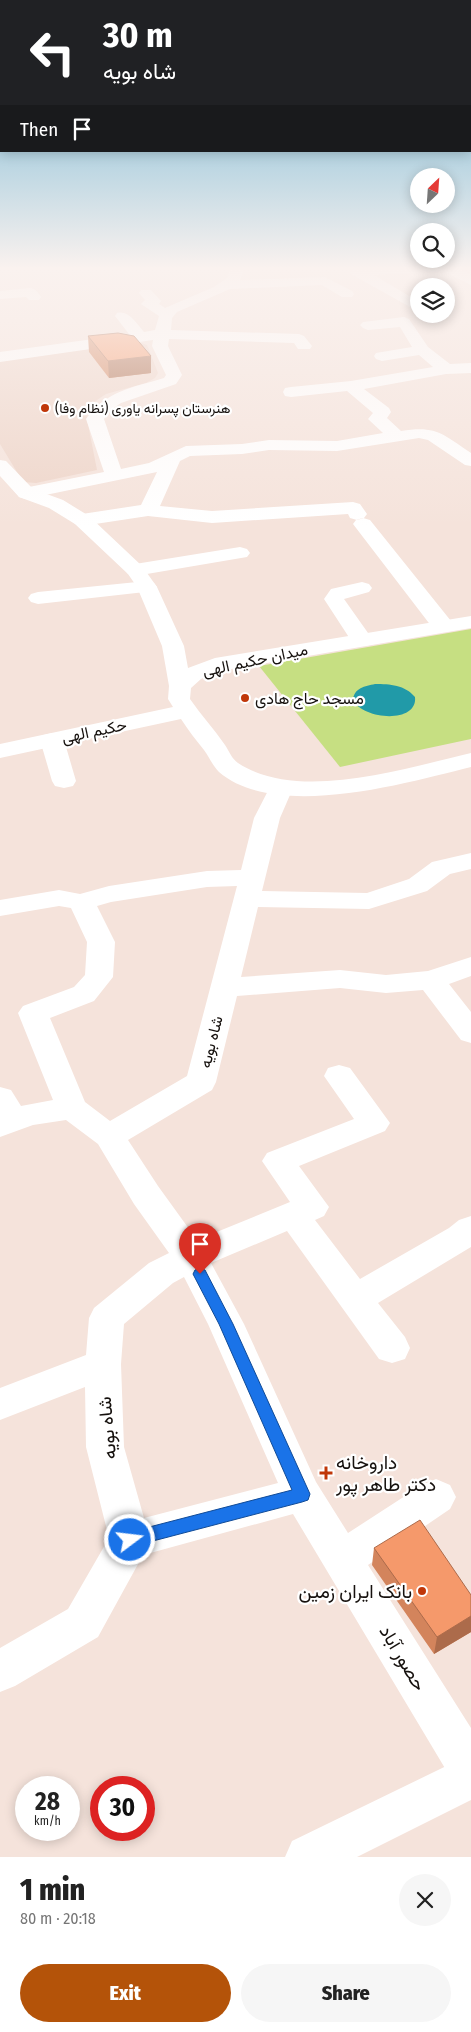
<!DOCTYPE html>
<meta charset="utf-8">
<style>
body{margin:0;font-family:"Fira Sans Condensed",Vazirmatn,sans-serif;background:#f6f6f6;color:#222;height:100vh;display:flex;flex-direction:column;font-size:19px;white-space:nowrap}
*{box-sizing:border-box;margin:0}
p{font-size:16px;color:#767676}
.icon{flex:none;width:28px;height:28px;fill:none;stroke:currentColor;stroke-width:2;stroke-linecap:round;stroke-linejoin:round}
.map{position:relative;height:1857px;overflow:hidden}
.drawer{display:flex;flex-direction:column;background:#fff;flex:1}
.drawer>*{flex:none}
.guide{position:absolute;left:0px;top:0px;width:471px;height:152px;box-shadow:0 2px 12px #0003;background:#202124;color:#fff;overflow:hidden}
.needle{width:32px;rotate:25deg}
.tools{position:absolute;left:410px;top:168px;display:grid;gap:10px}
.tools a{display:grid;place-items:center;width:45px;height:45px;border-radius:50%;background:#fff;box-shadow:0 2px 12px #0003;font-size:25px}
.speed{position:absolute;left:15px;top:1776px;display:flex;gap:10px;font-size:25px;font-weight:700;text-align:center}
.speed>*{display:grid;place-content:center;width:65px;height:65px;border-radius:50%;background:#fff;box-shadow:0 2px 12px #0003;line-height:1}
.speed small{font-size:12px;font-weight:400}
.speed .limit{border:8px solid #d22;background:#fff;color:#111}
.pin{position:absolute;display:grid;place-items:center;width:42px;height:42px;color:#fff;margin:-51px -21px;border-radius:50% 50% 50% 0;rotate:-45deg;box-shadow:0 0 5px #0007}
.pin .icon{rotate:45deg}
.me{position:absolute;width:55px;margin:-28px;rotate:75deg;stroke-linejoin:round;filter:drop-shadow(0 0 4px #0008)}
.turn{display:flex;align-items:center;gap:18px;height:105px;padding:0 20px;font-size:22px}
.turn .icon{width:65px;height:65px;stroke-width:2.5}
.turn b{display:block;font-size:35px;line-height:42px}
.then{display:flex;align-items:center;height:48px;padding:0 20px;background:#0003;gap:10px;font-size:19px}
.round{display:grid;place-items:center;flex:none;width:52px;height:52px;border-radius:26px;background:#f6f6f6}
.summary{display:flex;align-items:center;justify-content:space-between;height:85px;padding:0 20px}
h1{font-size:30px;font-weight:800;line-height:38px}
.primary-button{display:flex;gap:10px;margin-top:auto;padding:10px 20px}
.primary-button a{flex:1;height:58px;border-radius:30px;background:#b45309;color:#fff;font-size:20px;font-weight:800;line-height:58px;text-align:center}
.primary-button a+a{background:#f6f6f6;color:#222}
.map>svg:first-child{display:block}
.built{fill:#eed5c9}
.green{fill:#c6df82}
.water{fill:#219aa8}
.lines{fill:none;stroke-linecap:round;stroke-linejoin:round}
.street{fill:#fff;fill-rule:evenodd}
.secondary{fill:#fff;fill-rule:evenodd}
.wall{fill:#d3845c}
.shaded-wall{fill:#ac6b4b}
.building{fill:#f5996b;stroke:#ac6b4b}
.route{fill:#1a73e8;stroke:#114b97}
.poi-dot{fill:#c03709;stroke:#fff;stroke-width:2}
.labels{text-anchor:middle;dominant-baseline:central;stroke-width:4.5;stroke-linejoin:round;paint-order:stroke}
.far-poi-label{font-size:14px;fill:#16110e;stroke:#fff;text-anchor:start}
.street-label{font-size:16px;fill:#16110e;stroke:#fff}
.poi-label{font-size:16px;fill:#16110e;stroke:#fff;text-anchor:start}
.near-street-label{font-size:19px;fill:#16110e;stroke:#fff}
.near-poi-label{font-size:19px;fill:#16110e;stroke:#fff;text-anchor:start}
</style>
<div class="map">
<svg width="471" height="1857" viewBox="0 0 471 1857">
<rect width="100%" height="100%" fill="#f5e3db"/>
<path class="built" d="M139,342L147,345L158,373L155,378L146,383L106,394L94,402L86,414L97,470L36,483L23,482L0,444V361Z"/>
<path class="green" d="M471,629V739L340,767L259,666Z"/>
<path class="water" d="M375,684C390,684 405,685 415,697C418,724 363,720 353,700C354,688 365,686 375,684Z"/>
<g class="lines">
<path class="street" d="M231,266H245L240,280L325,277L352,291L354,294L352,297H342L322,285L230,289L177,312L172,318L171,330L299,334L304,336L312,346L310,349H298L294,343L169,339L168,346L182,375L176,384L121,403L111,410L104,419L121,469L149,463L186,446L242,444L269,440L337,441L383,433L368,419L373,413L347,391L291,397L285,396L283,392L285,388L291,387L351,381L433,367L419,355L382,361L376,359L374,356L376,353L412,347L400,327L368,330L363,328L360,325L363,322L404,317L409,319L428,347L450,364L471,363V373L446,374L364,389L389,408L391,412L387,418L401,431C436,425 443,434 471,453V466L465,465L428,440L419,438L337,451L269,450L242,454L190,456L180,461L160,506L212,511L353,502L360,504L367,514L364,518L357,520L350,518L348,514L212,523L148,516L82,526L75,524L72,520L75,516L82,514L141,505L157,472L26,499L19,497L17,493L19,489L104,472L86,419C107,390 132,388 164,378L166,375L152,346L153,340L0,362V352L129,334L115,316L117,313C129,310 136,323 144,332L155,330L159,316L141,304L145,300L139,293L141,290H151L161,301L159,304L165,308L214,287L227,278Z
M398,266H453L454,267L447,271L374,275L419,302V312L351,274L349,271L356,267Z
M30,288C36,289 38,292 41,297L39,300H29L26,297L0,299V291Z
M363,518L370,520L451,621L454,626L451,631L443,632L435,631L353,524L356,520Z
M240,547L247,549L250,553L247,557L135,576L128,574L125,570L128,566L135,564Z
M147,581L154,583L157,587L154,591L38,604L31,602L28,598L31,594L38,592Z
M362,582L369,584L372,588L369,592L344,599L373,640L370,645L362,646L354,645L324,599L331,589Z
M52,733L60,735L64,740L76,781L73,786L64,788L55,786L52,781L40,740L44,735Z
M281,781L290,783L293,788L280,818L262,891L367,893L409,879L432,862L471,853V869L450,874L427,891L369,909L258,907L241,977L340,970L386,975L428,971L471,957V976L449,984L471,1012V1043L461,1040L423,990L386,993L340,988L237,996L216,1082L212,1090L128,1140L158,1186L197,1240L290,1202L262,1161L267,1153L354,1119L324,1076L328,1068L339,1065L350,1068L390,1123L385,1131L299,1166L329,1207L324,1216L315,1220L360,1279L449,1228L459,1220L471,1216V1247L378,1303L405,1337L410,1348L405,1359L392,1363L379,1359L287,1231L211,1263L244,1324L316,1482L348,1533L422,1485L436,1479L450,1485L456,1497L450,1509L368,1565L471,1728V1791L455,1785L293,1514L143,1555L98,1637L15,1686L0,1692V1648L68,1609L109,1538L86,1447L85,1387L0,1420V1388L86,1355L89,1318L94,1308L149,1263L169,1253L134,1204L98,1144L66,1120L33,1125L0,1137V1087L11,1090L21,1106L53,1100L18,1013L23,1006L74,987L85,975L87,942L71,908L59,906L0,916V900L59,890L80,894L109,886L207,871L241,870L254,818L272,783ZM237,886L187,1076L110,1121L85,1102L50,1018L94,1001L113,977L115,942L97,906L111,902L207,887ZM184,1277L208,1324L278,1483L144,1518L124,1447L121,1364L124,1324L173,1283Z"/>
<path class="secondary" d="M437,266H454L471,275V285L439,269Z
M0,460L6,461L33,489L63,500L89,516L142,566L157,587L184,646L188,668L215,658L471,616V628L220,671L201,679L191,688L190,699C201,715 214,729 225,745C229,751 232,759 238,763C298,803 406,768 471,753V767C406,783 276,821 219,772C213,766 209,757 204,750C196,740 188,730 181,719L0,758V744L173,707L168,699L169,686L162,646L137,587L128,574L75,524L49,508L19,497L0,476Z
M471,1754V1800L357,1857H285L292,1841Z"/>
</g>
<path class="wall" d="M88,336L151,356V373L109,378L89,352Z
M374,1548L471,1595V1632L434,1654L372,1565Z"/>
<path class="shaded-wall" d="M151,356V373L109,378L108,361Z
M471,1616V1632L434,1654L437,1637Z"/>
<path class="building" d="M118,333L134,336L151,356L108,361L88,336Z
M420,1520L471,1595V1616L437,1637L374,1548Z"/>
<linearGradient id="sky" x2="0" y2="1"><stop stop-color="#58aace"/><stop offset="0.51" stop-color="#faf2ef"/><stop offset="1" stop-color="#faf2ef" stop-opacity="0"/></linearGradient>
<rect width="471" height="526" fill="url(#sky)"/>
<path class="route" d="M200,1268L205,1270L233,1324L310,1494L308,1500L302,1502L130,1547L124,1545L122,1540L124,1534L130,1532L292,1490L219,1324L193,1274L195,1270Z"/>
<g class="poi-dot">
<circle cx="45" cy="408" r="5"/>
<circle cx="245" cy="698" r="5"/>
<path d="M323.5 1465.5h5v5h5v5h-5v5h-5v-5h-5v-5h5z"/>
<circle cx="422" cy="1591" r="5"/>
</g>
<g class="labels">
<g class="far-poi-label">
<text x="55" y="408">هنرستان پسرانه یاوری (نظام وفا)</text>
</g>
<g class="street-label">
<text transform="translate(255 660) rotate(-12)">میدان حکیم الهی</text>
<text transform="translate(94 731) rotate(-12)">حکیم الهی</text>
<text transform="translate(211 1042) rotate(-76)">شاه بویه</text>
</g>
<g class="poi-label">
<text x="255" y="698">مسجد حاج هادی</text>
</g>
<g class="near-street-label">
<text transform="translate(107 1428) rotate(-95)">شاه بویه</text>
<text transform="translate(403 1658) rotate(59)">حصور آباد</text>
</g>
<g class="near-poi-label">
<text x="336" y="1462">داروخانه<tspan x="336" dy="22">دکتر طاهر پور</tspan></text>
<text x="412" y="1591" text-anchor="end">بانک ایران زمین</text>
</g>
</g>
</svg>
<div class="tools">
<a><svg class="needle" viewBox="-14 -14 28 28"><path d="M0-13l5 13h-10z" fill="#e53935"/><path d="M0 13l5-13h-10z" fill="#767676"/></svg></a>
<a><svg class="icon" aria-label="search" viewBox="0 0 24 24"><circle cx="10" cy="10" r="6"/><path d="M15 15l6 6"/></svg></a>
<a><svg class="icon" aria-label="layers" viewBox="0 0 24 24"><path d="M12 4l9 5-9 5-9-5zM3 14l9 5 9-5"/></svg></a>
</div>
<div class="speed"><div>28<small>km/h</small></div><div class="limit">30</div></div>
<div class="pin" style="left:200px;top:1274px;background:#d93025"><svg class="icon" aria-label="arrive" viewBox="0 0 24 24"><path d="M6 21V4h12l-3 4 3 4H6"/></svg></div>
<svg class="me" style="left:130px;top:1540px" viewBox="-20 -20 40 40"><circle r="17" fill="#1a73e8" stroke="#fff" stroke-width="3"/><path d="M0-11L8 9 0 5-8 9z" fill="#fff"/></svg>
<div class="guide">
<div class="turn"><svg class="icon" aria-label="left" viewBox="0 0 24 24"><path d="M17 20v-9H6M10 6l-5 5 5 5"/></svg><div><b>30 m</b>شاه بویه</div></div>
<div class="then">Then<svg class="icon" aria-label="arrive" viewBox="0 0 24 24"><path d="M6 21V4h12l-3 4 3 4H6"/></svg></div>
</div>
</div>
<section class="drawer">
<div class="summary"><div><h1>1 min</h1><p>80 m · 20:18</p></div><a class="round"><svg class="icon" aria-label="close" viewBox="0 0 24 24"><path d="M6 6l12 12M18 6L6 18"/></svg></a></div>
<div class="primary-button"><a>Exit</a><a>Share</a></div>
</section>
